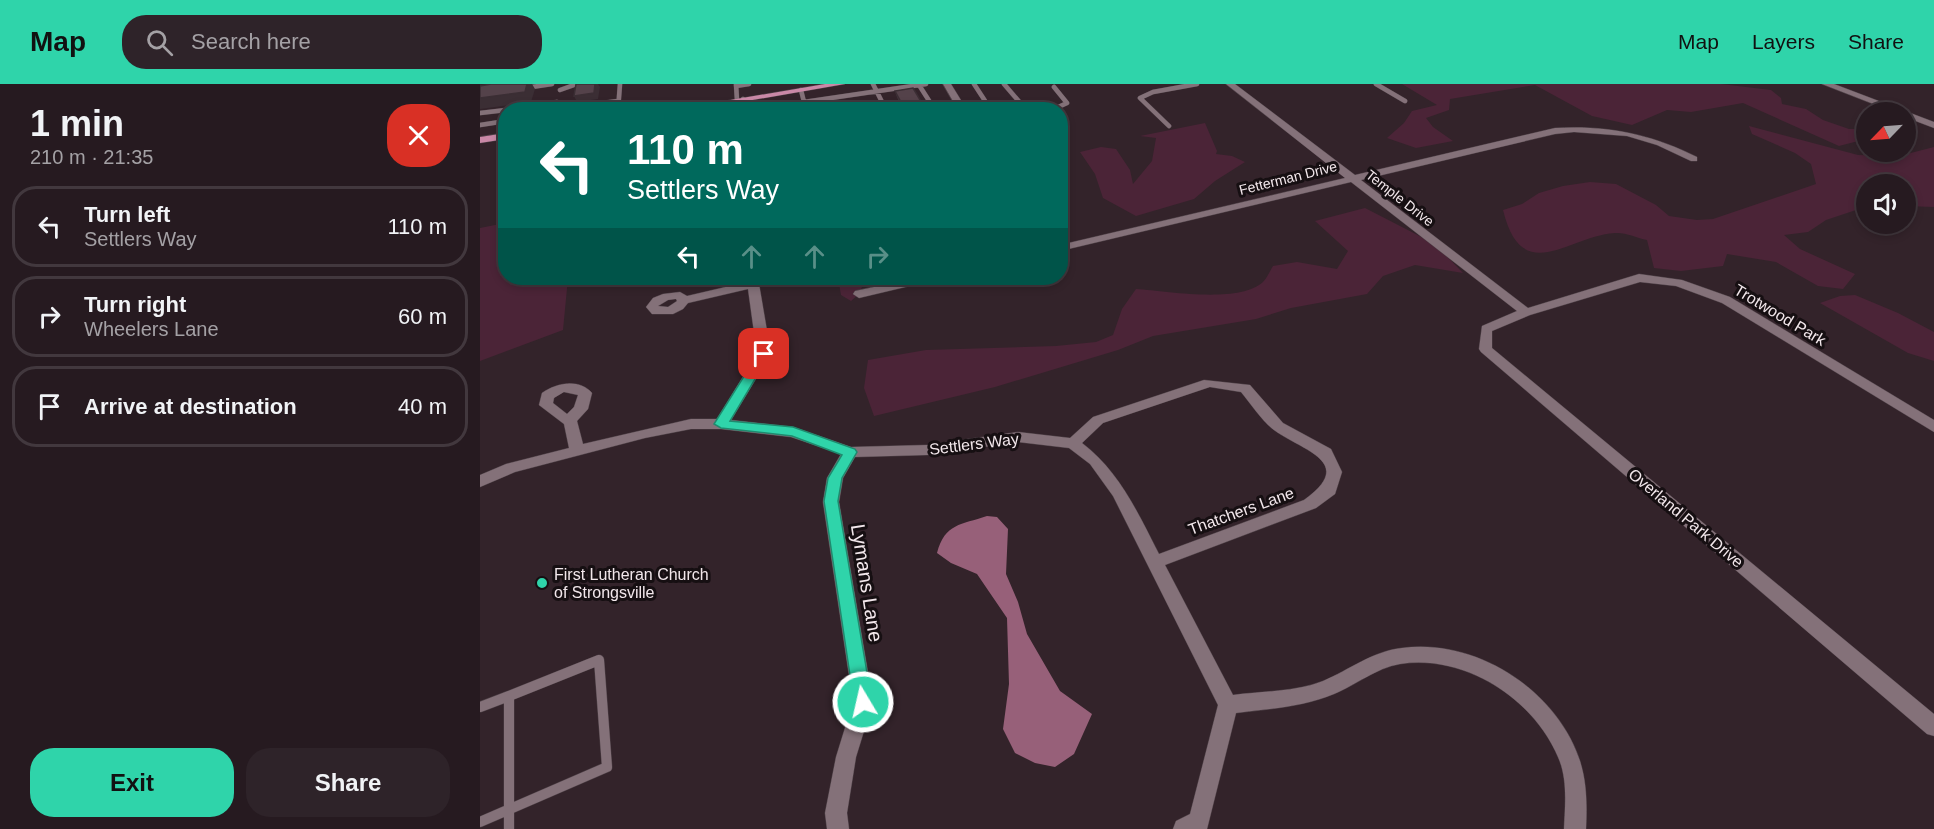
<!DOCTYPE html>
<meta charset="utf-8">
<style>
body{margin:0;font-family:Arial,sans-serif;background:#2e2329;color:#f1f3f6;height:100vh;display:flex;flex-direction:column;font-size:22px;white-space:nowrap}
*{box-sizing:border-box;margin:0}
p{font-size:20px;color:#a4a1a5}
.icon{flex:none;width:33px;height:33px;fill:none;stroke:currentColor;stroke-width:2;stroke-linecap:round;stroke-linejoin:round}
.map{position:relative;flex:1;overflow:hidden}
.sheet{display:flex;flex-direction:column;background:#261a20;width:480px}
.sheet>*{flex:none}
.hud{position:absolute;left:18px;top:18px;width:570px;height:183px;border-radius:24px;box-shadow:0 3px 9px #0003,0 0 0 2px #42383e;background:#00695c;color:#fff;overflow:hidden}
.needle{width:39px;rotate:245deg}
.buttons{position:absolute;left:1376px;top:18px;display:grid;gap:12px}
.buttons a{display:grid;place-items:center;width:60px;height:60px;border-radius:50%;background:#261a20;box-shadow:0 3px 9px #0003,0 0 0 2px #42383e;font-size:30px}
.pin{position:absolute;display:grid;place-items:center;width:51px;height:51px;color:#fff;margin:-26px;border-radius:12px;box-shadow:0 3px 9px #0006}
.me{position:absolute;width:66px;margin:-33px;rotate:351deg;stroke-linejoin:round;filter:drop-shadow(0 0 4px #0008)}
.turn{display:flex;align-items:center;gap:21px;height:126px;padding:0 30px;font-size:27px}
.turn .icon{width:78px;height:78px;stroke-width:2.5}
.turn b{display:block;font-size:42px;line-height:51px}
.lanes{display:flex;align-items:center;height:57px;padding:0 30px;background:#0003;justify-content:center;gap:30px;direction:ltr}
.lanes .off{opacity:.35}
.round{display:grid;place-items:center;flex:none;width:63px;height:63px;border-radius:24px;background:#2e2329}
.summary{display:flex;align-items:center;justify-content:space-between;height:102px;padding:0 30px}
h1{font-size:36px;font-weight:600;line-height:45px}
.primary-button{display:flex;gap:12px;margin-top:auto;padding:12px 30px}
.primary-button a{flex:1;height:69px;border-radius:24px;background:#2fd4aa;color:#111;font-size:24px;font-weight:600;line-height:69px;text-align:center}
.primary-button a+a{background:#2e2329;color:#f1f3f6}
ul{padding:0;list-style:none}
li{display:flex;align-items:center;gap:18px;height:81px;margin:0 12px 9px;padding:0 18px;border:3px solid #42383e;border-radius:24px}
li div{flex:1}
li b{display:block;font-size:22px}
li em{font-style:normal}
header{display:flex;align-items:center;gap:36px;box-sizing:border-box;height:84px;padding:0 30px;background:#2fd4aa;color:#111}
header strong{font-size:28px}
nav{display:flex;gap:33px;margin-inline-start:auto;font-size:21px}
.search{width:420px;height:54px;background:#2e2329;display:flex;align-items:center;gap:15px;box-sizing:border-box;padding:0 21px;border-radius:24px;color:#a4a1a5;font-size:22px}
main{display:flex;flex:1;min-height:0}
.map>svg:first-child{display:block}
.green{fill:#4b2437}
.water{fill:#976079}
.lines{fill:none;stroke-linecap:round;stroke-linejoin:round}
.service-far1-casing{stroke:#4e4147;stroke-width:5}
.service-casing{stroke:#4e4147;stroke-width:11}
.minor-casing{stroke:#4e4147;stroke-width:1}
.tertiary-casing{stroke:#4e4147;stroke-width:1}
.primary-casing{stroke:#4e4147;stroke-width:1}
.service-far1{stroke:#847179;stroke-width:4.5}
.service{stroke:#847179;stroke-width:10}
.minor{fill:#847179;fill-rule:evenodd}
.tertiary{fill:#847179;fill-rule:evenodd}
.primary{fill:#ca88a7;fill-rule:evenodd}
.wall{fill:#483940}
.shaded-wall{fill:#3b2e34}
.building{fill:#54424a;stroke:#3b2e34;stroke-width:1.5}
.route{fill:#2fd4aa;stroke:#1f8a6e;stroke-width:1.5}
.poi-dot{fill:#2fd4aa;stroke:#160f12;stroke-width:2}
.labels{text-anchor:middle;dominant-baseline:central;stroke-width:6;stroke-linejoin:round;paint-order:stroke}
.far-street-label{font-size:14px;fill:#f2e7eb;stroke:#160f12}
.street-label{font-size:16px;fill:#f2e7eb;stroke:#160f12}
.poi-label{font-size:16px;fill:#f2e7eb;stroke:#160f12;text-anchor:start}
.near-street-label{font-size:20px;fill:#f2e7eb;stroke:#160f12}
</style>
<header>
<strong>Map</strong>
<div class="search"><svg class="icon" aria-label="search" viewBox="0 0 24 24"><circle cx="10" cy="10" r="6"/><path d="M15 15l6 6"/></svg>Search here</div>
<nav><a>Map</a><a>Layers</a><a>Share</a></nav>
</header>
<main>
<section class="sheet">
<div class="summary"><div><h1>1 min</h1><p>210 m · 21:35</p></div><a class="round" style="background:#d93025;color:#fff"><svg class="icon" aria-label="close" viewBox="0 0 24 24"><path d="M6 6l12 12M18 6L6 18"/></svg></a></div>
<ul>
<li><svg class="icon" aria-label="left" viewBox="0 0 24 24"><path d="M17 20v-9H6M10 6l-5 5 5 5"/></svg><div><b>Turn left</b><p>Settlers Way</p></div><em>110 m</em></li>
<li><svg class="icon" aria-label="right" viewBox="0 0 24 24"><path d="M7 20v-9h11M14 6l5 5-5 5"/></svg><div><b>Turn right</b><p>Wheelers Lane</p></div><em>60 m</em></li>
<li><svg class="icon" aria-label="arrive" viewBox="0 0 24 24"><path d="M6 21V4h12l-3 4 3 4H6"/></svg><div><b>Arrive at destination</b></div><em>40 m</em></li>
</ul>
<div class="primary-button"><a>Exit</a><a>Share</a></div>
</section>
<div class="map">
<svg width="1454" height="745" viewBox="0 0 1454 745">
<rect width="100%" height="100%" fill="#33232a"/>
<path class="green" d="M922,0H1241L1291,6L1301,14L1302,20L1326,25L1343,36L1369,45H1386V55L1359,62L1263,19L1211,28L1187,26L1152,41L1112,32L1055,1L970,15L969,26L946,34L953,43L973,57L936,64L907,54L924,39L932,27L957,21Z
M725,39L737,67L736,70L752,72L765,78L735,97L714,115L656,132L623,114L615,90L600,68L621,63L636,65L650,86L653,100L672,77L676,54L660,52Z
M1269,42L1378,71L1419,72L1454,63V123L1425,122V100H1386V125L1376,126L1346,136L1328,148L1304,151L1320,165L1375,190L1363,205L1338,202L1296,178L1247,170L1243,182L1201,187L1174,184L1167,156C1157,154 1145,148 1135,149C1088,152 1042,204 1023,126L1042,120L1059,109L1083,102L1110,98L1136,100L1176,121L1189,132L1217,136L1233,135L1336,100L1331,80L1315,69L1272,50Z
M885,124L955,160L983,189L935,181L903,192L887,210L811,224L776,235L673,252L638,266L515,303L394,332L384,304L388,276L446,266L576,262L616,258L633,251L642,225L656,205C687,207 759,220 783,198C787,194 790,187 793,182L817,178L857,185L868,167L835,137Z
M25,139L26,194H88L83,246L0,277V144Z
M358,194H409L382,203L379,210L371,217L361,211Z
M1375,211L1418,229L1454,248V277L1428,269L1340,219L1360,212Z"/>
<path class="water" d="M507,432L517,433L528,445L526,490L538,518L547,550L580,607L612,630L594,670L575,683L555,679L535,669L523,645L529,600L527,534L497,490L471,479L457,469C465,439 481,441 507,432Z"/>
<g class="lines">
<defs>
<path id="service-far1" d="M256,0L257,16
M393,0L406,26
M494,0L511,26
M524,0L542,21L543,26
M896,0L925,17
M439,1L455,26
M256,2L269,0
M45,4L72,0
M80,6L97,0
M321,6L324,18L319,21L321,26
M263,15L265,26
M324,18L446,0
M76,21H107L138,17
M27,26L77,18
M138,26L140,0
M572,26L587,19L574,3
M0,29L26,26
M0,41L26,37
M689,42L660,14L673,8L717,0
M26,63L21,74H26"/>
<path id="service" d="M0,623L29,612V745
M0,738L127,683L119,576L29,612"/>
<path id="minor" d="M463,0H471L487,26H478Z
M746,0H755L875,91L1075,44C1127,41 1171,50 1217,73V77H1211L1177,61L1147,52L1094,48L1075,50L881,96L1048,224L1159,190L1202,196L1250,213L1454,336V348L1242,219L1196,202L1160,198L1050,231L1012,247V264L1454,630V652L1447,650L1001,268L999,265L1002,242L1037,227L871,98L580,167V161L865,94Z
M266,194H278L291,270L251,336L313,343L371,363L447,361L538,348L590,354L613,333L724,296L770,301L803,339L851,365L862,388L855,410L836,424L685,481L753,611C782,607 815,608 843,597C869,586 893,567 922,564C996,554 1077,606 1100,677C1107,699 1107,722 1106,745H1084C1085,722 1088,695 1078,673C1053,614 984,570 920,580C896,584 876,601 854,610C823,623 789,625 756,629L727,745H693L696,737L710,730L738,621L633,412L610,380L589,364L538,358L447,371L375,373L363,394L359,418L393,618L376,673L367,729L369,745H347L345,729L356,673L373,618L343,418L347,394L361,370L311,353L241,345H211L165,354L35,388L0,403V391L26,380L89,364L84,340L59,321L62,309C76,299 99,294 112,309L108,325L97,337L103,360L211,335H237L277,270L268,205L208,219L203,225L193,230H172L166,223L173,214L183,210L200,208L207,212L267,198ZM196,215L197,217L188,223L178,222L188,216ZM730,303L761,308C771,320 782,337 794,346C823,367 877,378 824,416L679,470C658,429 639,387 602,359L623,339ZM84,308L98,311L94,323L87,330L73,319L74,314Z
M437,194H457L455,196L379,214L373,210L375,207Z"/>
<path id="tertiary" d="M1342,0H1354L1454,38V44L1425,33V28H1414Z"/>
<path id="primary" d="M345,0H365L215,26H192Z
M26,49V55L0,59V53Z"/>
</defs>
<use href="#service-far1" class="service-far1-casing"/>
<use href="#service" class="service-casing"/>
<use href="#minor" class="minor-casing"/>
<use href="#tertiary" class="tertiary-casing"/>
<use href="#primary" class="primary-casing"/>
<use href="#service-far1" class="service-far1"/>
<use href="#service" class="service"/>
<use href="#minor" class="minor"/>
<use href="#tertiary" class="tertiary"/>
<use href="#primary" class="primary"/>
</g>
<path class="wall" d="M415,7L442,19L443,26H423L417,13Z"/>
<path class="shaded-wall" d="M47,0H52L55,5L51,18L0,25V14Z
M115,0H118L120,3L118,15L97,18L94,12Z
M433,19L435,25L423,26L422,20Z
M442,19L443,26H435L434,21Z"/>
<path class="building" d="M11,0H47L45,8L0,14V2Z
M96,0H115L114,9L94,12Z
M433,4L442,19L434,21L433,19L422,20L415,7Z"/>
<path class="route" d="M284,266L290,270L250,337L313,343L375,365L377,368L362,394L358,417L392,618L390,624L383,626L377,624L374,618L344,417L348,394L362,371L312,352L241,344L234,340L278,270Z"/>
<circle class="poi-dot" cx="62" cy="499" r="6"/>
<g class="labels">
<g class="far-street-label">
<text transform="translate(808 94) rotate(-14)">Fetterman Drive</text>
<text transform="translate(920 114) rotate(38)">Temple Drive</text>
</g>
<g class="street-label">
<text transform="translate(1300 231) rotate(31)">Trotwood Park</text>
<text transform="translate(494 360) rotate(-7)">Settlers Way</text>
<text transform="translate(761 427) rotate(-20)">Thatchers Lane</text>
<text transform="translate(1206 434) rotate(40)">Overland Park Drive</text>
</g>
<g class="poi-label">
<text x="74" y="490">First Lutheran Church<tspan x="74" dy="18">of Strongsville</tspan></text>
</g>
<g class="near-street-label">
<text transform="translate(387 499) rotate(81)">Lymans Lane</text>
</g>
</g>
</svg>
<div class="buttons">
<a><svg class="needle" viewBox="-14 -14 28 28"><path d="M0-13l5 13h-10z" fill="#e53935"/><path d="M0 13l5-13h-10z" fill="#a4a1a5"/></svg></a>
<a><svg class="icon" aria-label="sound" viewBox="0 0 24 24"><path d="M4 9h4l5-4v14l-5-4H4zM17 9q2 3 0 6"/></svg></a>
</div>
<div class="pin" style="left:284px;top:270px;background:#d93025"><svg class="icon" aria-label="arrive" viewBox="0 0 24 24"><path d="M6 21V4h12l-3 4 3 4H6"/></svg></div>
<svg class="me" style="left:383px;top:618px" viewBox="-20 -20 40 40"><circle r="17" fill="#2fd4aa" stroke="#fff" stroke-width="3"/><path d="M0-11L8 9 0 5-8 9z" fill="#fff"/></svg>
<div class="hud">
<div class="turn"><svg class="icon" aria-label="left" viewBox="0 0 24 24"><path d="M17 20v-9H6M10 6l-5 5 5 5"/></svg><div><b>110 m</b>Settlers Way</div></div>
<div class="lanes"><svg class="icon" aria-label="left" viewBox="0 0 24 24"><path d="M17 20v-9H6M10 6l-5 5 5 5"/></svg><svg class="icon off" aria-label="ahead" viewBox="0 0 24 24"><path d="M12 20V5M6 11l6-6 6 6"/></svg><svg class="icon off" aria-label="ahead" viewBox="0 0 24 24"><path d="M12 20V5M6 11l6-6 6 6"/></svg><svg class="icon off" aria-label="right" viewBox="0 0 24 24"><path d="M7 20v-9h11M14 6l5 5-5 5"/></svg></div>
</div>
</div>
</main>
